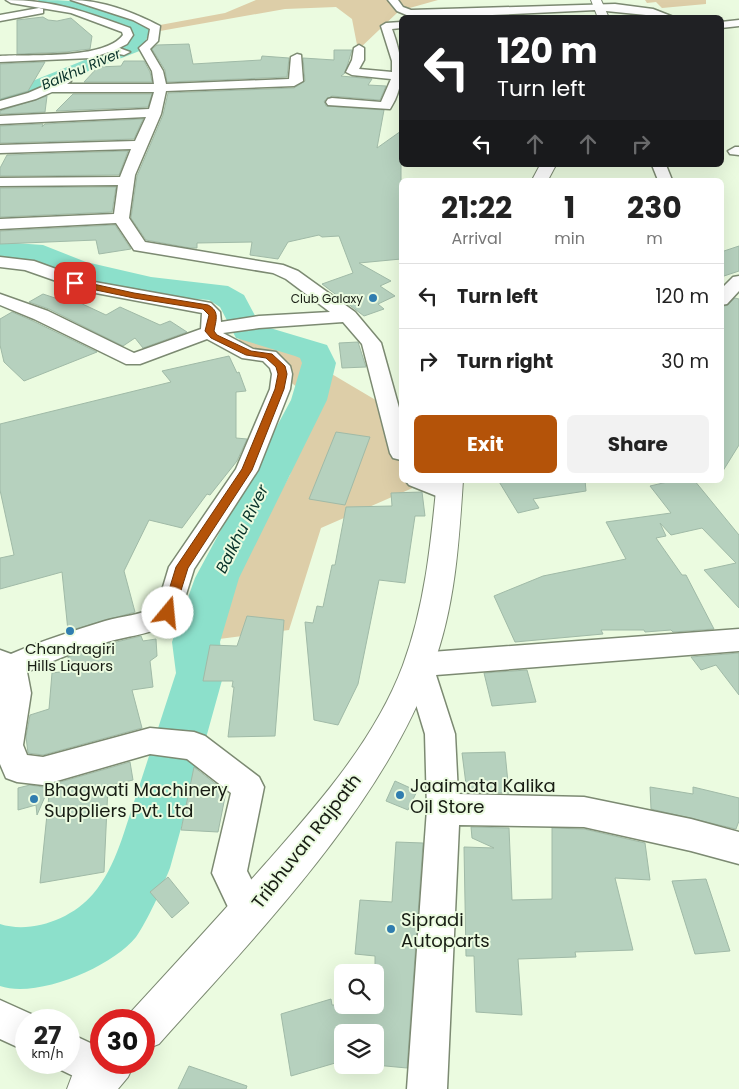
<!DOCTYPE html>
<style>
body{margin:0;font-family:Poppins,sans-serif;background:#f2f2f2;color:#222;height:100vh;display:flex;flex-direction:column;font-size:19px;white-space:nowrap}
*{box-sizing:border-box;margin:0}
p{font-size:16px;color:#767676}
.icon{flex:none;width:28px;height:28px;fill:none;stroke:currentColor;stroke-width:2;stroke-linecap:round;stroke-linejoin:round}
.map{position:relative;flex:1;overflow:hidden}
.panel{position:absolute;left:399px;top:178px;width:325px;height:305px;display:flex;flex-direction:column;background:#fff;border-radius:8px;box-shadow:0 5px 20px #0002}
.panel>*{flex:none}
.top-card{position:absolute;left:399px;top:15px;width:325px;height:152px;border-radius:8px;box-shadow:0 5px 20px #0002;background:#202124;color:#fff;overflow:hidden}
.controls{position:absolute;left:334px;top:964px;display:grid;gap:10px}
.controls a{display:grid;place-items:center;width:50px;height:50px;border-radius:8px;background:#fff;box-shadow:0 5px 20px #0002;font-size:25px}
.speed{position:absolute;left:15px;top:1009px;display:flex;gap:10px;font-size:25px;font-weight:700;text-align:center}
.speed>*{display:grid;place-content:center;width:65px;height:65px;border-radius:50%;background:#fff;box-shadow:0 5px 20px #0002;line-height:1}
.speed small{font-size:12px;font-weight:400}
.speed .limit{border:8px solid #d22;background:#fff;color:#111}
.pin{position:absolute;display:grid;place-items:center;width:42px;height:42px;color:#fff;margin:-21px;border-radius:10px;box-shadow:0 2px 8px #0006}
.me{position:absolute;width:55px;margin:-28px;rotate:17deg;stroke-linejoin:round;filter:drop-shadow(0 0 4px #0008)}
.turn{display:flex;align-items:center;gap:18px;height:105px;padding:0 15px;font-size:22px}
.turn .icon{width:65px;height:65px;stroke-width:2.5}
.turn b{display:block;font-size:35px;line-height:42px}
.lanes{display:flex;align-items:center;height:48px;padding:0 15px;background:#0003;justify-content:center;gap:25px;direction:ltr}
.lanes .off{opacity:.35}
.eta{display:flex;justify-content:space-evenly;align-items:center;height:85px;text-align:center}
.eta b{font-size:30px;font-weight:700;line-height:35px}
.primary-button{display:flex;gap:10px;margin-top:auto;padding:10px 15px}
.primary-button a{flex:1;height:58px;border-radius:8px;background:#b45309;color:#fff;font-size:20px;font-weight:700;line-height:58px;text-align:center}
.primary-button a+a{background:#f2f2f2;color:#222}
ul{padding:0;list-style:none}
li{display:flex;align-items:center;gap:15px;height:65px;padding:0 15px;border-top:1px solid #e0e0e0}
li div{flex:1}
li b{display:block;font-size:19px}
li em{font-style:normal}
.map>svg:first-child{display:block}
.green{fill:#ddcea8}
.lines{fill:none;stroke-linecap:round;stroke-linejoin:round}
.river{fill:#8ce0cb;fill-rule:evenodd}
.building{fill:#b6d1be;stroke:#a0baa7}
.street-casing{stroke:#7c8a72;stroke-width:3}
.highway-casing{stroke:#7c8a72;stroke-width:2}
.street{fill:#fff;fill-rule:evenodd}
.highway{fill:#fff;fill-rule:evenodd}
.route{fill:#b45309;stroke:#753606}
.poi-dot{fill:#307daf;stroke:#ebfbe0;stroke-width:2}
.labels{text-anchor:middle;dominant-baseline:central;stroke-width:4;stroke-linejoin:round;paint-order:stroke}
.far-poi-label{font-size:12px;fill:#181d14;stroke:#ebfbe0;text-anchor:end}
.far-water-label{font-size:14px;font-style:italic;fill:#083129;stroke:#ebfbe0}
.poi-label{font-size:15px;fill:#181d14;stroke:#ebfbe0}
.water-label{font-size:16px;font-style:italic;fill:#083129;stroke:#ebfbe0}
.near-poi-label{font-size:18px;fill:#181d14;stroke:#ebfbe0;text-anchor:start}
.near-street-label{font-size:18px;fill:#181d14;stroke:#ebfbe0}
</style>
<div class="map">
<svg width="739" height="1089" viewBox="0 0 739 1089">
<rect width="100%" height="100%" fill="#ebfbe0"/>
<path class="green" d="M256,0H438L399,11L358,50L352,19L336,7L285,9L160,31V25L225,13Z
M645,0H706V4L662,8L656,2L647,3Z
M242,321L401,415V480H425L424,483L321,528L289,630L196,642L290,475L303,392L239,341Z"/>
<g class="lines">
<path class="river" d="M38,0C68,0 131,2 150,30L142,50L76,76L28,99L0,107V94L127,43L132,31L103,17L40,3Z
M0,242L43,245L86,262L151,277L228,286L244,295L260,325L327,345L336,363L327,400L239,578L220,642L224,673L170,868C162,888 148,920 136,937C112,967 37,999 0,986V924C31,934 72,919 93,894C117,866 125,827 137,793C150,753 163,713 176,673L172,642L195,578L291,400L302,363L300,358L295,356L236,338L220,307L209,300L151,295L67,275L38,262L0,260Z"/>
</g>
<path class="building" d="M43,17L48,20L57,21L71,18L92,36L90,49L65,52L17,54V20Z
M189,44L193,64L261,60L262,56L289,58L287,77L167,82L165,70L152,49L157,45Z
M334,50H352L345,73L341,76L372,79L368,85L386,86L380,100L332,96L324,101L326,106L384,110L377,148L401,131V259L359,263L391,281L380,286L395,296L378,304L384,309L364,316L322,284L353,273L339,236L322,237L319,235L288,242L278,259L250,255L252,242L197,243V248H190L146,240L131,218L137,176L163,115L168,93L294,88L305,81L303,58L334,60Z
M124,61H144L150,72L152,82H84L98,67L121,66Z
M45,62L28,91L0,99V64Z
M73,94H152L148,107L56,111Z
M47,96L45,112L0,114V111Z
M143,119L134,139L0,143V126L43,124L42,127L45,124Z
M128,151L119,175L0,176V168L7,155Z
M116,187L112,212L0,217V188Z
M115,225L131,249L99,254L96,240L0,244V231Z
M739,246V271L721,277V252Z
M43,294L61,300V294L106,315L120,307L160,325L170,321L187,332L143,348L135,338L123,346L49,309L29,302Z
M735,298L739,299V445L721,474V307L728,305Z
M12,312L33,321L97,352L24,381L4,362L0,345V319Z
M358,342L366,367L342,368L339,343Z
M229,356L237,373L239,372L246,391L236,392V438L247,439L237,461L210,495L207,494L182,528L149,520L124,571L135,612L68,631L62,572L0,589V558L14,555L0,490V424L171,382L162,371Z
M336,432L370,437L345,505L309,499Z
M498,480H585L586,491L533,499L539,508L518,513Z
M676,480H694L739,535V608L704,570L736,563L702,528L671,535L660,523L666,536L656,538L682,575H686L714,629L673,632L671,630L645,632L644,630H601L603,634L515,642L494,596L543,576L626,559L606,522L671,513L650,486Z
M422,492L425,516H415L405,583L379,580L358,684L338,725L314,720L305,622L313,623L317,606L323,607L332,565H335L346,507L392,506L391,493Z
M247,616L284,620L275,736L228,737L234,687H232L233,681H203L210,645L237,646Z
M141,636L143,641L156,639L157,656L150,661L153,687L132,690L142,728L43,755L28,753L26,737L30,715L49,709L52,673L68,671V657L108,644Z
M739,653V695L716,665L701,670L691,657Z
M527,670L536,702L492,706L484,673Z
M505,752L509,793L467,792L462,753Z
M130,762L133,780L108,786L104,872L40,883L50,785Z
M194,767L226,792L218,832L181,830Z
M395,781L417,791L408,810L386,801Z
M30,785L43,787L50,785L37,815L36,805L18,810V788Z
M650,787L693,794V787L739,798V821L736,829L651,809Z
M471,827L509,828L512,900L552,899V828L584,829L645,843L650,880L615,878L633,950L575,952L576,957L518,959L522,1015L476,1012L474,956H466L464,847L494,848L472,838Z
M396,842L423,843L407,1068L375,1065V1032H342V1061L291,1076L281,1014L331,999L332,1005H375V956L355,954L360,900L392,902Z
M168,877L189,903L172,918L150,892Z
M706,879L730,951L695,954L672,881Z
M189,1066L247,1086L246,1089H178Z"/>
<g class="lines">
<defs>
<path id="street" d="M6,0C54,0 86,12 130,28L133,35L127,44L119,48L130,52L124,55L109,52L91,58L0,62V56C29,54 105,60 123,35L122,32L71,13L11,3Z
M71,0C101,0 133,12 160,26L158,41L150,49L163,71L166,84L289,79L291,57L297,54L301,55L303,81L294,86L166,91L161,114L135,175L129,218L145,242L283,265L298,271L355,312L381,343L401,415V460L393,458L390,453L362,344L343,322L259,328L223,333L253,349L276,352L290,366L292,374L290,389L258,470L194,569L178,620C153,634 133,635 107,642C80,650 53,660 27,672L31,693L23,745L27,755L43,757L150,728L194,732L205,736L259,777L264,787L247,871L268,913L263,926L250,931L237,926L212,873L231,793L187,759L150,754L43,785L17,782L6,778L0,764V650L11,654C41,641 73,631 105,621C123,616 140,615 157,607L169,567L236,469L270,389L272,374L270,368L263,361L242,358L207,339L140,364H126L34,319L0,305V294L48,311L134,353L201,329L202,313L85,291L25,270L0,267V257L34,261L89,281L211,303L220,312L221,322L259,316L330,312L286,279L273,273L134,250L116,223L0,229V219L114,214L118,185L0,186V178L120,177L131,149L0,153V145L135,141L146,117L0,124V116L149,109L154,92H52L36,99L0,109V101L28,93L65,77L71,81L67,84H154L152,71L139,48L148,40L150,29L133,20Z
M388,0H398L403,7L411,10L615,4L653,9L676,18L596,10L492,15L409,16L397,11Z
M39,8L43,9V13L0,21V15Z
M739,20V26L721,28V22Z
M401,22V28L392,29C402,56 407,83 390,109L328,105L326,102L328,99L332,98L381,102L391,79L352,75L346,72L352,60L354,48L359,45L364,48V60L359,69L392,72V61L381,26L386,23Z
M735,147H739V155L730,154L728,151Z
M652,165H666L672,180H658Z
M739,276V291L727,304L721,305V289L733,277Z
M405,480C423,480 450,476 461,493L457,499L449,501L409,485Z
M739,629V651L436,675L455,734L458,794L584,797L691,819L739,832V864L691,851L584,827L459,825L447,1089H407L427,809L425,734L404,665L408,657L418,653Z
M0,1000L40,1018V1020H26V1051L0,1039Z
M69,1033L101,1048V1062H122L126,1071L120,1085C97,1089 75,1077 55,1067L53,1062H69Z"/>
<path id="highway" d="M591,0H601L609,18H598Z
M540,165H556L548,180H532Z
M437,480H463C459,542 455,607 433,666C384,805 256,935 159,1044L144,1050V1020H126L129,1014C175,964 221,914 266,863C318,804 375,740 403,665C425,606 431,542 437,480Z
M101,1045V1062H135L128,1077L118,1089H67L73,1073Z"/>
</defs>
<use href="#street" class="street-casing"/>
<use href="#highway" class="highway-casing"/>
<use href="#street" class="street"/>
<use href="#highway" class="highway"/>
</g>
<path class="route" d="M75,280L134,293L208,305C220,311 216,320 214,331L217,335L251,351L272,354L285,366L287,374L284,389L252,470L188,568L174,613L168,618L162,613L176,567L242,469L275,389L278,374L276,367L266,358L246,355L211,338L205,331L209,315L203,309L134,298L72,285L71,283Z"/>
<g class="poi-dot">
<circle cx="373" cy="298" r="5"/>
<circle cx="70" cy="631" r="5"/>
<circle cx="400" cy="795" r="5"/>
<circle cx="34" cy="799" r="5"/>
<circle cx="391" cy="929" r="5"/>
</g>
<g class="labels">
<g class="far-poi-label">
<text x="363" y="298">Club Galaxy</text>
</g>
<g class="far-water-label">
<text transform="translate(81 69) rotate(-23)">Balkhu River</text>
</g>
<g class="poi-label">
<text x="70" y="648">Chandragiri<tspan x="70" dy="17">Hills Liquors</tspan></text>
</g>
<g class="water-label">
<text transform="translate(242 529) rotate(-63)">Balkhu River</text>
</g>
<g class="near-poi-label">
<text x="410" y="785">Jaaimata Kalika<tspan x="410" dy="21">Oil Store</tspan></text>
<text x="44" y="789">Bhagwati Machinery<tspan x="44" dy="21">Suppliers Pvt. Ltd</tspan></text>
<text x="401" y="919">Sipradi<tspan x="401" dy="21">Autoparts</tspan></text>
</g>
<g class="near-street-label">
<text transform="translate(306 841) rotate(-52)">Tribhuvan Rajpath</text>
</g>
</g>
</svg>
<div class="controls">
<a><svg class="icon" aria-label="search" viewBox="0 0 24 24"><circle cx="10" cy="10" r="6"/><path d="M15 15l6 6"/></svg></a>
<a><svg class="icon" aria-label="layers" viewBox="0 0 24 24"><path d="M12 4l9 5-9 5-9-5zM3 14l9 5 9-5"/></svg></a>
</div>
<div class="speed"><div>27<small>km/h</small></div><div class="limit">30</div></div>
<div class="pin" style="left:75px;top:283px;background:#d93025"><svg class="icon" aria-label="arrive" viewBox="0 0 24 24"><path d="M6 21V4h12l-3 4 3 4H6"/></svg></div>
<svg class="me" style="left:168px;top:613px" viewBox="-20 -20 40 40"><circle r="19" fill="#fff"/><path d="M0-13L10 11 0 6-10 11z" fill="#b45309"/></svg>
<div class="top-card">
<div class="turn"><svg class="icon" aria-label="left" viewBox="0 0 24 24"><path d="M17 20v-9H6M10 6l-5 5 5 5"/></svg><div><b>120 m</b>Turn left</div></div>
<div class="lanes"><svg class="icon" aria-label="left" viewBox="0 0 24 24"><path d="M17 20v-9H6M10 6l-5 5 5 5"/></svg><svg class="icon off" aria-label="ahead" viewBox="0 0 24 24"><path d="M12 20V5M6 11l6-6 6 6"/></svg><svg class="icon off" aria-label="ahead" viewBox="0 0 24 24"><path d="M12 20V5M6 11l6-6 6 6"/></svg><svg class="icon off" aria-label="right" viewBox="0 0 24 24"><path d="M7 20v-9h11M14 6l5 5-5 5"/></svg></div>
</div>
<section class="panel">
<div class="eta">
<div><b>21:22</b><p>Arrival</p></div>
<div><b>1</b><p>min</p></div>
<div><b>230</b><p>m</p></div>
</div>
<ul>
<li><svg class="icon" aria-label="left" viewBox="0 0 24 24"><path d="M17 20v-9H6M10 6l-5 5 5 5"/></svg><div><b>Turn left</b></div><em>120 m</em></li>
<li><svg class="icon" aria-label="right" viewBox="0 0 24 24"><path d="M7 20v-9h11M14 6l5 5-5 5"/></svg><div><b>Turn right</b></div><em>30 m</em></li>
</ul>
<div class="primary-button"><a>Exit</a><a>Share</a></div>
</section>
</div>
